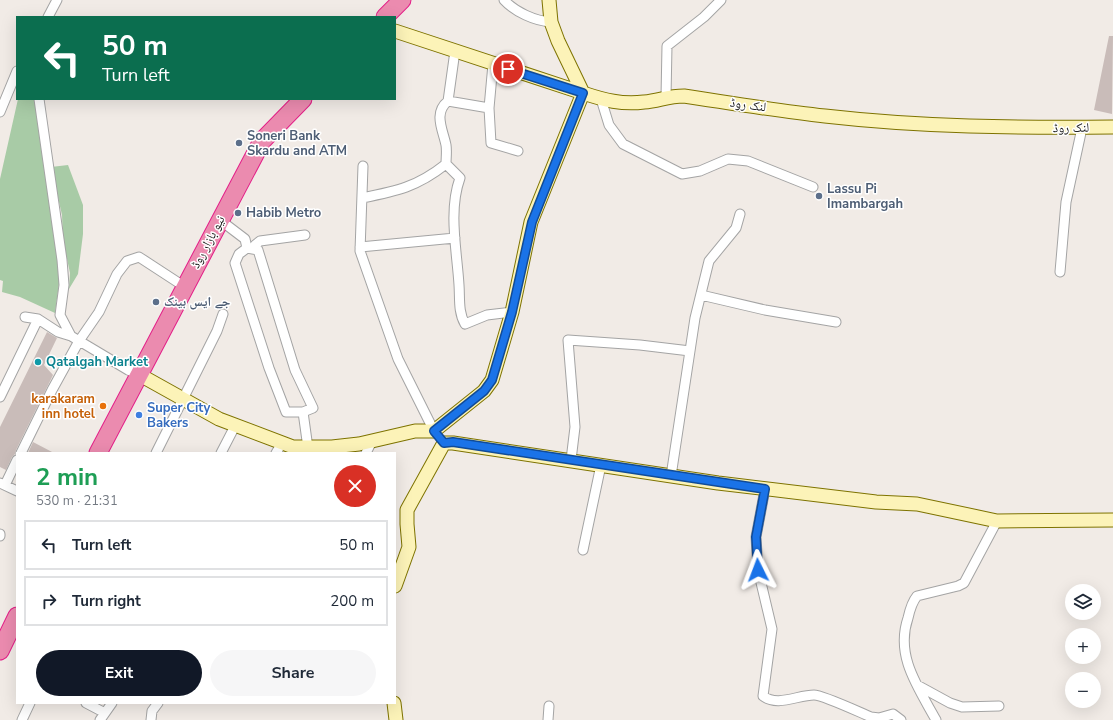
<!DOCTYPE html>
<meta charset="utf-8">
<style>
body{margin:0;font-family:"Nunito Sans","Noto Naskh Arabic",sans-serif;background:#f6f6f7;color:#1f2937;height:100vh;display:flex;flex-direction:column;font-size:15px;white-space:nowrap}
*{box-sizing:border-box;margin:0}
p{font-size:13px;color:#747a83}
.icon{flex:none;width:22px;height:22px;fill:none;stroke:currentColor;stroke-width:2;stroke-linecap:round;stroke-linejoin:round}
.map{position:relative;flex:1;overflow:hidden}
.details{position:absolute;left:16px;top:452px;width:380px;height:252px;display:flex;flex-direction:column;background:#fff;border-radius:0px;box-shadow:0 4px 16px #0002}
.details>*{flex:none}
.top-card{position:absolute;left:16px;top:16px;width:380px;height:84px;border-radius:0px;box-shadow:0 4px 16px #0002;background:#0b6e4f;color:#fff;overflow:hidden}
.fabs{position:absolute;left:1065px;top:584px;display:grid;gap:8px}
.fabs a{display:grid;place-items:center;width:36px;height:36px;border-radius:50%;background:#fff;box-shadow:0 4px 16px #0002;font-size:20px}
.pin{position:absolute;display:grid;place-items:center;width:34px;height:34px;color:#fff;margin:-17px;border:2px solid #fff;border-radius:50%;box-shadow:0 1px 4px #0007}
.me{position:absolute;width:44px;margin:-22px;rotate:357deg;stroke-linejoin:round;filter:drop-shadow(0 0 3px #0008)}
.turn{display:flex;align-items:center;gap:14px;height:84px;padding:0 20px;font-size:18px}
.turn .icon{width:52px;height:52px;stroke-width:2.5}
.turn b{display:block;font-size:28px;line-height:34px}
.round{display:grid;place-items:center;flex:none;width:42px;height:42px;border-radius:21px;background:#f6f6f7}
.headline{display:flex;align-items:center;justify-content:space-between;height:68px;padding:0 20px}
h1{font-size:24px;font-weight:700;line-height:30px;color:#1e9e55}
.cta{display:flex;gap:8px;margin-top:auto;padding:8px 20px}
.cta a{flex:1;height:46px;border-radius:24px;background:#111827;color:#fff;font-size:16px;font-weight:700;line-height:46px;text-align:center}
.cta a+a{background:#f6f6f7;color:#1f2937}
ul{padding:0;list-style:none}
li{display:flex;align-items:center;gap:12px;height:50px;margin:0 8px 6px;padding:0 12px;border:2px solid #e0e1e3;border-radius:0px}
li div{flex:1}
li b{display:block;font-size:15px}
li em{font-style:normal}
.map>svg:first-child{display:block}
.cemetery{fill:#a8cba6}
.building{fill:#c9bcb9}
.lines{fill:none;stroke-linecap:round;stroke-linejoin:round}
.street-casing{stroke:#a4a4a4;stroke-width:11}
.secondary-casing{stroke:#7e7300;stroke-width:15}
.highway-casing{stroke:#e31f88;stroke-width:19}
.street{stroke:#fff;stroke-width:9}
.secondary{stroke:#fcf3b8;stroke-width:13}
.highway{stroke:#eb8baf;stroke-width:17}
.route-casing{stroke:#114b97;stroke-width:10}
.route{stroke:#1a73e8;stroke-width:7}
.service-dot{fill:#5c6f8a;stroke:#fff;stroke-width:1.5}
.culture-dot{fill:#0f9aa8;stroke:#fff;stroke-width:1.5}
.food-dot{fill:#e8710a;stroke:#fff;stroke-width:1.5}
.shop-dot{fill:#3f7fe0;stroke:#fff;stroke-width:1.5}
.labels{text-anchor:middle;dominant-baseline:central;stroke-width:3;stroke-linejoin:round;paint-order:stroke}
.street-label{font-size:13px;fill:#202020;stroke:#fff}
.service-label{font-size:13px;font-weight:bold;fill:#4e5e75;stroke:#fff;text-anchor:start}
.culture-label{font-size:13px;font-weight:bold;fill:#0d838f;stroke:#fff;text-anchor:start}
.food-label{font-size:13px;font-weight:bold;fill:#c56008;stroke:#fff;text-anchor:end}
.shop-label{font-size:13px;font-weight:bold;fill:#366cbe;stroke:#fff;text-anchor:start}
</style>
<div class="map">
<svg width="1113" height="720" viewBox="0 0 1113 720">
<rect width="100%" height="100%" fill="#f1ebe6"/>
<path class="cemetery" d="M18,99H36L59,262V284L55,313L20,297L2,292L3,281L0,280V179Z
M68,165L83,205V234L78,274L69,289L70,273L63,240L62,215L51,167Z"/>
<path class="building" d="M1109,36H1113L1112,114L1094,110Z
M47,332L57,338L44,365L53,375L16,450L15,454L12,457L6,470L0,467V427Z
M33,442L54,453H28Z"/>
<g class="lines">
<defs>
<path id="street" d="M504,0C515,12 535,21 551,22
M48,17L57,0
M455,51L448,101L489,108L493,64
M666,97L667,46L704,17L721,0
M39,99L62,260L64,285L60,315L71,336
M601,99L609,125L623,144L682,174L700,171L728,159L748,161L813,187
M489,108L491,143L518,151
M0,112L17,71
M446,164L460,178C448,211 457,251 459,285C460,298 458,312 465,324L487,315L512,312
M363,166L360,251L398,359L434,431
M362,198C397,191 417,187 446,164C446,158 447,151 446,145C443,130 433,113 448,101
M220,220L245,239L247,248L239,254L235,263L269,368L286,412H303L308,448
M360,247L455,238
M247,248L258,250L295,370L313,408L303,412
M258,250L255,245L260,241L305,235
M1060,272L1066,202L1082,128
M701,295L765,310L836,322
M25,317L38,319L58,332L71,336L128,370L140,375
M0,397L38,319
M21,453L52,390L79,341L99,312L117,274L127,261L139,257L185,287
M156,453L217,331L223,314
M221,453L235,426
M276,453L282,443
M366,453L372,441
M571,460L575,427L568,340L640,345L690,351
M671,476L695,318L709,261L736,228L740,214
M0,483L17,491
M5,485L17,460
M765,489L756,537L758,570L772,629L763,696C777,707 798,695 814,695C823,695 861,713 871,717L879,718L893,714L901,720
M0,534V536
M583,550L601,465
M917,685L950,703L962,707L999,706
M86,703L105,713
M22,720L30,703
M100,720L112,703
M151,720L152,711L158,703
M548,720L549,706
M936,720C918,687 895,656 908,618C910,609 912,602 917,596L958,586L964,583L997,521"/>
<path id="secondary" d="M395,31L583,93C604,100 622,105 644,102C659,101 667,96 684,96C731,103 778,111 825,116C921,127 1017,128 1113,127
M140,375L219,419L293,447H332L359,444L415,431H434L484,391L492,380L512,312L531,222L583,93L558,41L551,22L549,0
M444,443H453L718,483L876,502L917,504L997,521L1113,520
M395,586L409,547L407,524V510L444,443
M394,703L396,720"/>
<path id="highway" d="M385,17L402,0
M98,453L262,141L303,99
M0,651L17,616"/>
</defs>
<use href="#street" class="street-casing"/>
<use href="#secondary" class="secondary-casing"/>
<use href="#highway" class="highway-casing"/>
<use href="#street" class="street"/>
<use href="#secondary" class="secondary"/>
<use href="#highway" class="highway"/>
</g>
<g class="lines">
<defs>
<path id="route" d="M508,69L583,93L532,222L512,312L492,380L484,391L434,431L444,443L453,442L765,489L756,537L758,570"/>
</defs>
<use href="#route" class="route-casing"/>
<use href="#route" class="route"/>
</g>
<g class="service-dot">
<circle cx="239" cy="143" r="4"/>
<circle cx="819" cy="196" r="4"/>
<circle cx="238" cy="213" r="4"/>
<circle cx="156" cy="302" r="4"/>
</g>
<circle class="culture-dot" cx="38" cy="362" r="4"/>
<circle class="food-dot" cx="103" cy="406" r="4"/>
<circle class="shop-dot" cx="139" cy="415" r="4"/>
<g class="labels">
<g class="street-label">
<text transform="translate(748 105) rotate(8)">لنک روڈ</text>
<text transform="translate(1071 128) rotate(-1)">لنک روڈ</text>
<text transform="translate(208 242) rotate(-62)">نیو بازار روڈ</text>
</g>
<g class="service-label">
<text x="247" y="136">Soneri Bank<tspan x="247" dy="15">Skardu and ATM</tspan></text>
<text x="827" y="189">Lassu Pi<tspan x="827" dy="15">Imambargah</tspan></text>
<text x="246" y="213">Habib Metro</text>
<text x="164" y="302">جے ایس بینک</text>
</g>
<g class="culture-label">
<text x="46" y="362">Qatalgah Market</text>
</g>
<g class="food-label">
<text x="95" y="399">karakaram<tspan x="95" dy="15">inn hotel</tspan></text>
</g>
<g class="shop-label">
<text x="147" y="408">Super City<tspan x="147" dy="15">Bakers</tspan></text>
</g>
</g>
</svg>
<div class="fabs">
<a><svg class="icon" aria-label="layers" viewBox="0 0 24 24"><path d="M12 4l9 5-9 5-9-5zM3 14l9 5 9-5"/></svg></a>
<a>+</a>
<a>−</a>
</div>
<div class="pin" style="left:508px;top:69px;background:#d93025"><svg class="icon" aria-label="arrive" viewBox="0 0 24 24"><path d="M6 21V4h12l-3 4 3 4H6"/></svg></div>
<svg class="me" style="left:758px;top:570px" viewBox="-20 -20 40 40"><path d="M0-17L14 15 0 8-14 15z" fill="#1a73e8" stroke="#fff" stroke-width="4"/></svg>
<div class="top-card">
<div class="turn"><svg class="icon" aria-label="left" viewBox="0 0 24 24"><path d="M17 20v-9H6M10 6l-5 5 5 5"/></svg><div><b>50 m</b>Turn left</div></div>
</div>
<section class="details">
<div class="headline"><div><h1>2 min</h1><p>530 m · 21:31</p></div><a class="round" style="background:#d93025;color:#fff"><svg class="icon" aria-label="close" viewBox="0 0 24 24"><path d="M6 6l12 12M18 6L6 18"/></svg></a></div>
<ul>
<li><svg class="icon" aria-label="left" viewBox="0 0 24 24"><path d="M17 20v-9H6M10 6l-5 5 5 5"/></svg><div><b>Turn left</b></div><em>50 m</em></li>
<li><svg class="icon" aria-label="right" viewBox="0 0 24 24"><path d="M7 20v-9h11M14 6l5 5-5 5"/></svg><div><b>Turn right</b></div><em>200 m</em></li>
</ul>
<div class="cta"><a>Exit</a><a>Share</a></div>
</section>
</div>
